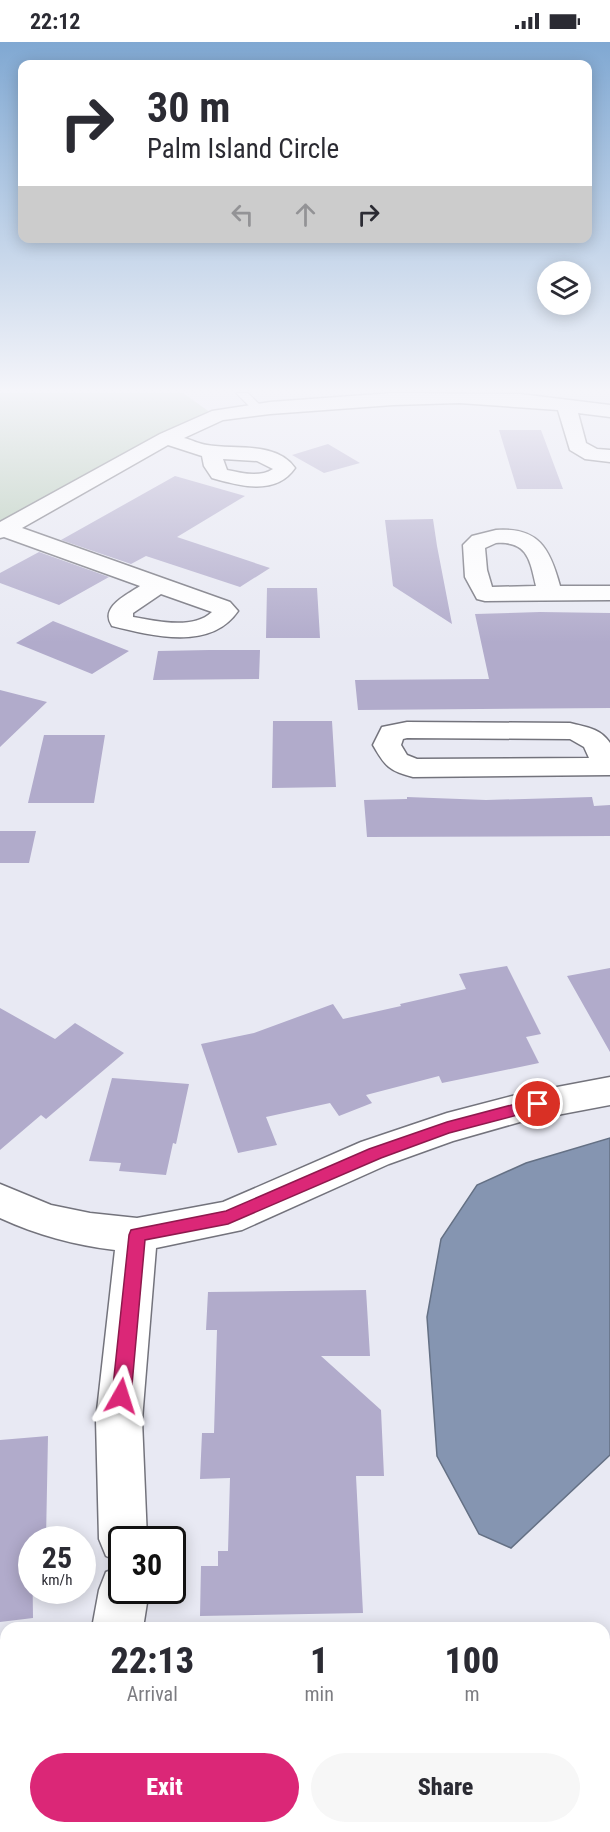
<!DOCTYPE html>
<style>
body{margin:0;font-family:"Roboto Condensed",sans-serif;background:#f7f7f7;color:#2b2b33;height:100vh;display:flex;flex-direction:column;font-size:22px;white-space:nowrap}
*{box-sizing:border-box;margin:0}
p{font-size:20px;color:#7c7c81}
.icon{flex:none;width:33px;height:33px;fill:none;stroke:currentColor;stroke-width:2;stroke-linecap:round;stroke-linejoin:round}
.map{position:relative;flex:1;overflow:hidden}
.panel{position:absolute;left:0px;top:1580px;width:610px;height:212px;display:flex;flex-direction:column;background:#fff;border-radius:18px 18px 0 0;box-shadow:0 3px 15px #0003}
.panel>*{flex:none}
.hud{position:absolute;left:18px;top:18px;width:574px;height:183px;border-radius:12px;box-shadow:0 3px 15px #0003;background:#fff;color:#2b2b33;overflow:hidden}
.buttons{position:absolute;left:537px;top:219px;display:grid;gap:12px}
.buttons a{display:grid;place-items:center;width:54px;height:54px;border-radius:50%;background:#fff;box-shadow:0 3px 15px #0003;font-size:30px}
.speed{position:absolute;left:18px;top:1484px;display:flex;gap:12px;font-size:30px;font-weight:700;text-align:center}
.speed>*{display:grid;place-content:center;width:78px;height:78px;border-radius:50%;background:#fff;box-shadow:0 3px 15px #0003;line-height:1}
.speed small{font-size:15px;font-weight:400}
.speed .limit{border:3px solid #111;border-radius:9px;background:#fff;color:#111}
.pin{position:absolute;display:grid;place-items:center;width:51px;height:51px;color:#fff;margin:-26px;border:3px solid #fff;border-radius:50%;box-shadow:0 2px 6px #0007}
.me{position:absolute;width:66px;margin:-33px;rotate:6deg;stroke-linejoin:round;filter:drop-shadow(0 0 4px #0008)}
.turn{display:flex;align-items:center;gap:21px;height:126px;padding:0 30px;font-size:27px}
.turn .icon{width:78px;height:78px;stroke-width:2.5}
.turn b{display:block;font-size:42px;line-height:51px}
.lanes{display:flex;align-items:center;height:57px;padding:0 30px;background:#0003;justify-content:center;gap:30px;direction:ltr}
.lanes .off{opacity:.35}
.eta{display:flex;justify-content:space-evenly;align-items:center;height:102px;text-align:center}
.eta b{font-size:36px;font-weight:800;line-height:42px}
.cta{display:flex;gap:12px;margin-top:auto;padding:12px 30px}
.cta a{flex:1;height:69px;border-radius:36px;background:#db2777;color:#fff;font-size:24px;font-weight:800;line-height:69px;text-align:center}
.cta a+a{background:#f7f7f7;color:#2b2b33}
.status{display:flex;justify-content:space-between;align-items:center;height:42px;padding:0 30px;background:#fff;direction:ltr}
.status svg{height:16px;fill:currentColor}
.map>svg:first-child{display:block}
.green{fill:#b4cab5}
.water{fill:#8595b1;stroke:#647084;stroke-width:1.5}
.building{fill:#b1abcb}
.lines{fill:none;stroke-linecap:round;stroke-linejoin:round}
.service-casing{stroke:#73737c;stroke-width:2}
.minor-casing{stroke:#73737c;stroke-width:3}
.service{fill:#fff;fill-rule:evenodd}
.minor{fill:#fff;fill-rule:evenodd}
.route{fill:#db2777;stroke:#8e194d;stroke-width:1.5}
</style>
<div class="status"><b>22:12</b><svg viewBox="0 0 49 12"><path d="M0 12V9h3v3zM5 12V6h3v6zM10 12V3h3v9zM15 12V0h3v12zM26 1h20v11H26zM47 4h2v5h-2z"/></svg></div>
<div class="map">
<svg width="610" height="1790" viewBox="0 0 610 1790">
<rect width="100%" height="100%" fill="#e8e9f3"/>
<path class="green" d="M0,351H183L211,371L0,479Z"/>
<path class="water" d="M610,1096V1413L511,1506L479,1492L437,1414L427,1275L441,1197L477,1143L526,1121Z"/>
<path class="building" d="M499,388H541L563,447H517Z
M328,402L360,421L324,431L292,413Z
M175,434L245,454L177,495L270,526L240,545L146,514L131,522L61,498Z
M433,477L437,504L452,582L393,544L385,478Z
M39,510L109,535L59,563L0,541V531Z
M267,546H317L320,596H266Z
M540,570L610,571V666L358,668L355,638L489,637L475,572Z
M53,579L129,609L92,632L16,601Z
M209,608H260L259,637L153,638L158,609Z
M0,648L47,660L0,705Z
M273,679H332L336,745L272,746Z
M44,693H105L94,761H28Z
M407,755L486,758L592,755L594,764L610,763V794L367,795L364,758L407,757Z
M0,789H36L29,821H0Z
M507,924L541,992L526,995L539,1021L442,1041L439,1034L366,1053L372,1061L339,1074L330,1061L266,1075L277,1103L238,1111L201,1002L254,991L333,962L343,977L401,964L400,962L466,947L459,932Z
M610,926V1010L567,934Z
M0,966L55,997L75,981L124,1011L46,1077L41,1073L0,1108Z
M112,1036L189,1042L176,1102L173,1101L166,1133L119,1129L121,1121L89,1119Z
M366,1248L370,1314H321L381,1368L384,1434H356L363,1571L200,1574L201,1524H218V1509H228L230,1436L200,1437L202,1391H214L217,1288H206L208,1250Z
M48,1394L46,1497H32L33,1576L0,1580V1398Z"/>
<g class="lines">
<defs>
<path id="service" d="M236,351H248L264,367L258,370L254,369Z"/>
<path id="minor" d="M393,351L520,352L610,363V375L578,371L586,401L597,407L610,408V420L585,417L570,408L558,368L459,361L393,363L270,372L223,378L184,396C192,398 199,402 207,403C235,408 276,399 295,426C276,454 240,444 212,436L204,424L202,414L168,403L22,486L230,560L238,569C211,609 152,594 112,584C99,565 127,553 140,544L4,495L0,496V480L160,392L212,369L270,360ZM223,417L257,419L273,427C259,436 242,431 227,428ZM161,552L212,570C193,588 156,579 133,575V571Z
M496,488C539,485 550,507 560,544H610V558L485,559L477,557L465,535L463,503L472,494ZM496,501C528,499 530,518 536,544L492,545L487,528L485,506Z
M407,680L570,681C586,685 600,686 610,701V733L413,735C389,729 385,724 373,703L382,685ZM407,696L570,697L584,705L589,716L417,717L407,713L401,703L403,697Z
M610,1035V1063L520,1080L453,1099L389,1122L242,1188L156,1206L142,1378L147,1497H122V1521L106,1514L99,1497L96,1378L115,1208C74,1203 37,1193 0,1176V1142L51,1163L90,1171L137,1176L223,1160L361,1100L447,1071L520,1052Z
M122,1524V1548H149L143,1586H92L99,1548L106,1530Z
M6,1763V1785H50L48,1790H0V1768Z"/>
</defs>
<use href="#service" class="service-casing"/>
<use href="#minor" class="minor-casing"/>
<use href="#service" class="service"/>
<use href="#minor" class="minor"/>
</g>
<linearGradient id="sky" x2="0" y2="1"><stop stop-color="#80a8d2"/><stop offset="0.58" stop-color="#f5f5fa"/><stop offset="1" stop-color="#f5f5fa" stop-opacity="0"/></linearGradient>
<rect width="610" height="601" fill="url(#sky)"/>
<path class="route" d="M538,1056L544,1058L546,1062L544,1066L449,1091L381,1116L228,1182L145,1198L131,1354L128,1361L121,1363L115,1361L112,1354L129,1193L131,1188L226,1169L369,1107L447,1080Z"/>
</svg>
<div class="buttons">
<a><svg class="icon" aria-label="layers" viewBox="0 0 24 24"><path d="M12 4l9 5-9 5-9-5zM3 14l9 5 9-5"/></svg></a>
</div>
<div class="speed"><div>25<small>km/h</small></div><div class="limit">30</div></div>
<div class="pin" style="left:538px;top:1062px;background:#d93025"><svg class="icon" aria-label="arrive" viewBox="0 0 24 24"><path d="M6 21V4h12l-3 4 3 4H6"/></svg></div>
<svg class="me" style="left:121px;top:1354px" viewBox="-20 -20 40 40"><path d="M0-17L14 15 0 8-14 15z" fill="#db2777" stroke="#fff" stroke-width="4"/></svg>
<div class="hud">
<div class="turn"><svg class="icon" aria-label="right" viewBox="0 0 24 24"><path d="M7 20v-9h11M14 6l5 5-5 5"/></svg><div><b>30 m</b>Palm Island Circle</div></div>
<div class="lanes"><svg class="icon off" aria-label="left" viewBox="0 0 24 24"><path d="M17 20v-9H6M10 6l-5 5 5 5"/></svg><svg class="icon off" aria-label="ahead" viewBox="0 0 24 24"><path d="M12 20V5M6 11l6-6 6 6"/></svg><svg class="icon" aria-label="right" viewBox="0 0 24 24"><path d="M7 20v-9h11M14 6l5 5-5 5"/></svg></div>
</div>
<section class="panel">
<div class="eta">
<div><b>22:13</b><p>Arrival</p></div>
<div><b>1</b><p>min</p></div>
<div><b>100</b><p>m</p></div>
</div>
<div class="cta"><a>Exit</a><a>Share</a></div>
</section>
</div>
